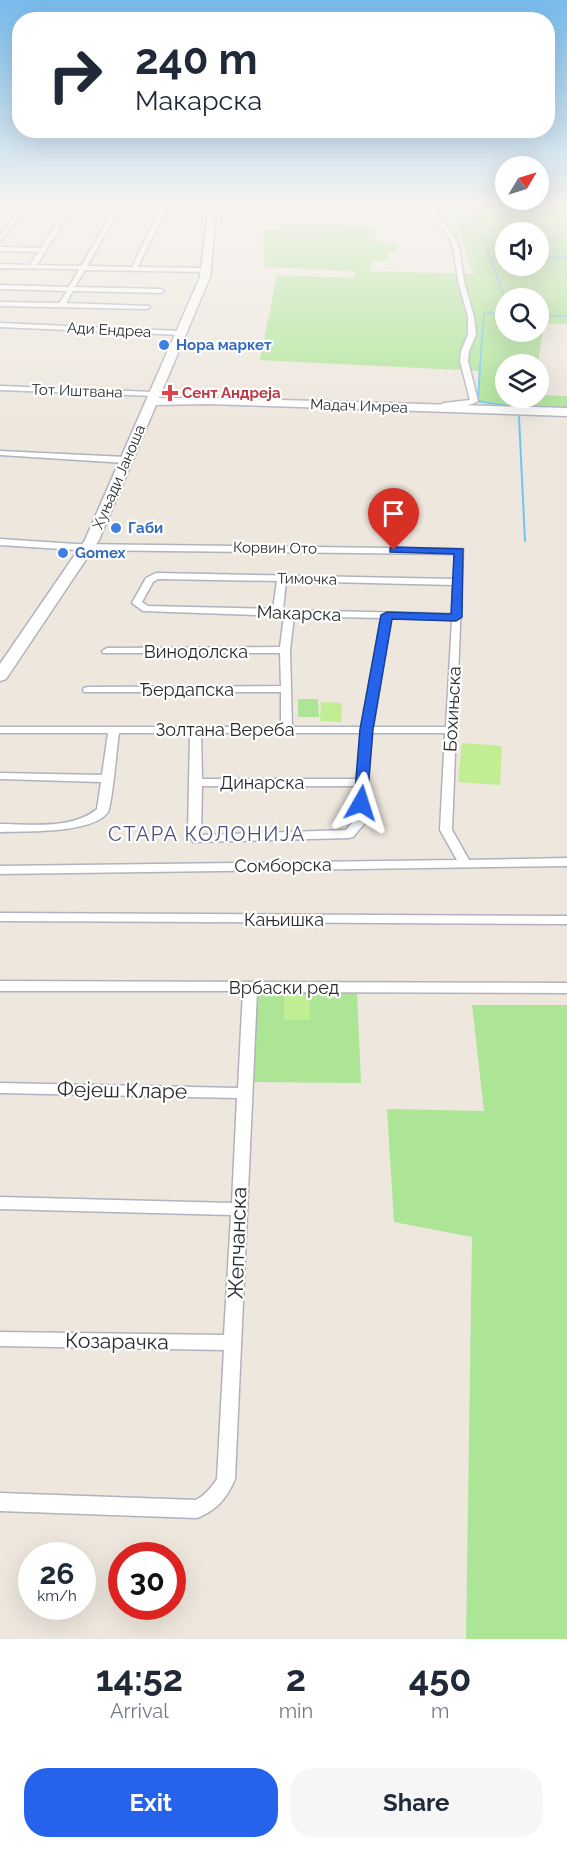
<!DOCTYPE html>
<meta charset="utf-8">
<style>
body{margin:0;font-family:Raleway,sans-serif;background:#f6f6f7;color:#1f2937;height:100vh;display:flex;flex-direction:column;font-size:22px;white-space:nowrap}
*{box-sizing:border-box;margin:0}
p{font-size:20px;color:#747a83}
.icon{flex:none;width:33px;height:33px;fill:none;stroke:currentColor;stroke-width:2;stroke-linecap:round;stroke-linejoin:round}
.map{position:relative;height:1639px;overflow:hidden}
.drawer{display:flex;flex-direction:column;background:#fff;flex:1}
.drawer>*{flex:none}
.banner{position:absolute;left:12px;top:12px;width:543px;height:126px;border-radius:24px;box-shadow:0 6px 24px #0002;background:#fff;color:#1f2937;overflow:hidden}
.needle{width:39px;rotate:52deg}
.tools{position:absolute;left:495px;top:156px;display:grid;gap:12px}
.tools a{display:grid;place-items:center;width:54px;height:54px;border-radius:50%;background:#fff;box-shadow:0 6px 24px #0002;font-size:30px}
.speed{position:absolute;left:18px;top:1542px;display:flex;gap:12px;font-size:30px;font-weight:700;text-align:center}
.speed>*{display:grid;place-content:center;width:78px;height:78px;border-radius:50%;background:#fff;box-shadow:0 6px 24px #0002;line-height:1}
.speed small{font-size:15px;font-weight:400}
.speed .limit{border:9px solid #d22;background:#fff;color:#111}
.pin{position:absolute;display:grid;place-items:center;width:51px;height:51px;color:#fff;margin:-62px -26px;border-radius:50% 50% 50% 0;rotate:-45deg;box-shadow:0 0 6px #0007}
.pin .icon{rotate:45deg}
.me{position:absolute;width:66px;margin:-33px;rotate:6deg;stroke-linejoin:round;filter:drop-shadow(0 0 4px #0008)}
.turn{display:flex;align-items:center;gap:21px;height:126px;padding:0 24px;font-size:27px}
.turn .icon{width:78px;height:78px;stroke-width:2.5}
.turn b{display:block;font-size:42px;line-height:51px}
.eta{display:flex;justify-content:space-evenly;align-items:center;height:102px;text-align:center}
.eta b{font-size:36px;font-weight:700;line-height:42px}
.action{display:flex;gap:12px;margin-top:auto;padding:12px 24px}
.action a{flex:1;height:69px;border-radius:24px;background:#2563eb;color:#fff;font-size:24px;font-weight:700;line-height:69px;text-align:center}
.action a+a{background:#f6f6f7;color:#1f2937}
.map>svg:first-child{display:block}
.green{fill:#ade597;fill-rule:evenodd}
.pitch{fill:#c1ed93}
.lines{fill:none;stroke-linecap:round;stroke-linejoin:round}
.stream-far1{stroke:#6dc6f2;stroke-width:1.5}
.stream{stroke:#6dc6f2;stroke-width:2}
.street-casing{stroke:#b1b2bf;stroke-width:3}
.secondary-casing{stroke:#b1b2bf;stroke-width:3}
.street{fill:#fff;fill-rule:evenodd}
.secondary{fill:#fff;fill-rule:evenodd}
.route{fill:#2563eb;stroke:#184099;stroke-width:1.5}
.shop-dot{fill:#3f7fe0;stroke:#fff;stroke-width:2}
.health-dot{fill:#e0444e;stroke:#fff;stroke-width:2}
.labels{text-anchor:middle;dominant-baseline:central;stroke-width:4.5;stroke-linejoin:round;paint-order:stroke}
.far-street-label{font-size:15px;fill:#2b2b2b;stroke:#fff}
.far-shop-label{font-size:15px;font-weight:bold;fill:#366cbe;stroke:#fff;text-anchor:start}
.far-health-label{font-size:15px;font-weight:bold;fill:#be3a42;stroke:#fff;text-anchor:start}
.street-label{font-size:18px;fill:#2b2b2b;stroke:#fff}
.neighbourhood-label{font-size:20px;letter-spacing:1.5px;fill:#4a4f7d;stroke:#fff}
.near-street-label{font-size:21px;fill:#2b2b2b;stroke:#fff}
</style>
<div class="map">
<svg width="567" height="1639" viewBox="0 0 567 1639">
<rect width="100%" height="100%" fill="#ede7dd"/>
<path class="green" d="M473,203H520L523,208L567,207V324L544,323L538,364H506V398H538L539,395L567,396V409L478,403L480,371L260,360L277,275L354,278L355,271L265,267L263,230H282L284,223L376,226L374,242L396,243V251H388L387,261H372L370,271L473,274L456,221L441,209H469ZM506,232H538V266H506ZM506,298H538V332H506Z
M298,699H318L319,717H298Z
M251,990L357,991L361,1083L248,1082Z
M472,1005H567V1639H466L472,1237L394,1222L387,1109L484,1111Z"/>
<path class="pitch" d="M321,702L342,703L341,722L320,721Z
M462,743L502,746L500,785L458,782Z
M284,995H309L310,1020H284Z"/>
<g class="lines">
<path class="stream-far1" d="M471,203C481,238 495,269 506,303
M491,257H506
M538,257H567
M538,315L567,316
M480,366L484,313H506"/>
<path class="stream" d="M480,365L478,401L518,408
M519,417L525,541"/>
<defs>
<path id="street" d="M24,203H30L0,242V236Z
M69,203H75L37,265L81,266L113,211L160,209L163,203H169L138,267L207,268L210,270L207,272L85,270L75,287L161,289L164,291L161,293L73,291L66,303L149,306L150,307L147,309L0,306V302L59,303L67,291L0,289V285L69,287L79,269L0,268V264L30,265L38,252L0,251V247L41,248ZM158,213L132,267L87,266L117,214Z
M424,203H430L456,239L460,252L464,281L474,317L476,335L469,351L468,361L478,401C468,407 450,410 440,405L444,403L470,400L460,361L461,351L468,335V317L458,281L454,252L450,239Z
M0,323L181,331L185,333L181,335L0,327Z
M0,386L154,392L158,394L154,396L0,390Z
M0,451L126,457L130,460L126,463L0,455Z
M0,539L76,544L463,549L452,830L469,860L567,858V866L0,874V866L457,860L440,830L445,733H372L364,824L353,837L349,838L193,842L188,834L190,733H119C117,746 112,805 108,812C93,834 24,831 0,832V824C30,824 72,830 97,809L101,782L2,779H0V773L102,775L108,733H0V727H281V692H84L83,690L84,688L88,687L281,686L280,653H103L102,651L107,648L280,647L284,616L143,611L132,603L146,578L156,573L454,579L455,554L76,550L0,545ZM158,579L277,581L273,609L148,606L142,602L153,582ZM286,581L453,585L452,614L283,610ZM294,616L381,618L362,727H292L290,650ZM391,618L452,620L446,727H373ZM201,733H361L357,779H202ZM202,786H356L352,823L346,830L201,835Z
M0,913L567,916V924L0,921Z
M0,981L567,983V993L257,992L235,1479C227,1498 217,1510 197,1518L0,1511V1493L196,1500C205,1495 211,1488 217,1479L224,1350L0,1346V1332L224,1335L231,1215L0,1209V1197L232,1203L237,1098L0,1093V1083L238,1088L243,991H0Z"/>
<path id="secondary" d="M209,203H217L210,277L159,398H208L567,408V416L208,404L156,405L99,540L6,679L0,681V664L85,540L200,277Z"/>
</defs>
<use href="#street" class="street-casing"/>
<use href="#secondary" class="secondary-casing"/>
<use href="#street" class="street"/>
<use href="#secondary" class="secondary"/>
</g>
<linearGradient id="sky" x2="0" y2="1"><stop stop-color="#77bbec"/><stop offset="0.47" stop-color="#f7f4f0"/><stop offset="1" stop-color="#f7f4f0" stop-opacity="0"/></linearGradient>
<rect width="567" height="433" fill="url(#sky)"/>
<path class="route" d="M394,547L463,549L462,617L456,621L392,619L373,729L367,803L361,807L354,803L360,729L381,615L387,612L451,614L454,554L390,552V548Z"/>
<g class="shop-dot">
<circle cx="164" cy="345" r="6"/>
<circle cx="116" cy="528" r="6"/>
<circle cx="63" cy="553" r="6"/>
</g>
<path class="health-dot" d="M167 384h6v6h6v6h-6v6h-6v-6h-6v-6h6z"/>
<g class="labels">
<g class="far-street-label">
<text transform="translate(109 330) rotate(3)">Ади Ендреа</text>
<text transform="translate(77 391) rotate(2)">Тот Иштвана</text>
<text transform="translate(359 406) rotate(2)">Мадач Имреа</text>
<text transform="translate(119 477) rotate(-67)">Хуњади Јаноша</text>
<text transform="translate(275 548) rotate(1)">Корвин Ото</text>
<text transform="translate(307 579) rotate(1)">Тимочка</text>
</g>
<g class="far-shop-label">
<text x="176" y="345">Нора маркет</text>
<text x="128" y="528">Габи</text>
<text x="75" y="553">Gomex</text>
</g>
<g class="far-health-label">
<text x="182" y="393">Сент Андреја</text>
</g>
<g class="street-label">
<text transform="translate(299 613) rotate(2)">Макарска</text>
<text x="196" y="651">Винодолска</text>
<text x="187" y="689">Ђердапска</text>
<text transform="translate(452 709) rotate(-87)">Бохињска</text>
<text x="225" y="729">Золтана Вереба</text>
<text x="262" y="782">Динарска</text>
<text transform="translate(283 865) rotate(-1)">Сомборска</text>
<text x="284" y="919">Кањишка</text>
<text x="284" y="987">Врбаски ред</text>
</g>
<g class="neighbourhood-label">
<text x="207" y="834">СТАРА КОЛОНИЈА</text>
</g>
<g class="near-street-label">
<text transform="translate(122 1090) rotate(1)">Фејеш Кларе</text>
<text transform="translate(237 1243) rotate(-88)">Жепчанска</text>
<text transform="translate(117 1341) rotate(1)">Козарачка</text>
</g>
</g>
</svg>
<div class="tools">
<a><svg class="needle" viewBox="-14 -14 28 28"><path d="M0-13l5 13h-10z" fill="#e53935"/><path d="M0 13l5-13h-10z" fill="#747a83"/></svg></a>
<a><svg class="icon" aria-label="sound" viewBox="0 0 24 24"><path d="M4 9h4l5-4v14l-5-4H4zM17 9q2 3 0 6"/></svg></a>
<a><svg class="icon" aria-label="search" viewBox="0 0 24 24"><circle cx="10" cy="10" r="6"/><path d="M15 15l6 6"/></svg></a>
<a><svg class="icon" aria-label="layers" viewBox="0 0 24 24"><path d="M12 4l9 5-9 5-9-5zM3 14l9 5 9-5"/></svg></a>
</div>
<div class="speed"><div>26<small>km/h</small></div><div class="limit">30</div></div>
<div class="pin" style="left:394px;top:550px;background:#d93025"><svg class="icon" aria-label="arrive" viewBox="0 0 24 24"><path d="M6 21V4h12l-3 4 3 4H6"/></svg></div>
<svg class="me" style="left:361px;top:803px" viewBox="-20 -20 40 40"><path d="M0-17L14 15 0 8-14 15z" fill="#2563eb" stroke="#fff" stroke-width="4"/></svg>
<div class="banner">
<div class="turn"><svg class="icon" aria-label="right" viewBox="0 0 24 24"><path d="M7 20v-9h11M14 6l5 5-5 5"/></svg><div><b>240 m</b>Макарска</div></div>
</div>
</div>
<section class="drawer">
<div class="eta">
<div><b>14:52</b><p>Arrival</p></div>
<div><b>2</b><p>min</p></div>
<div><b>450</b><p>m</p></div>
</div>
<div class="action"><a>Exit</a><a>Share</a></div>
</section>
